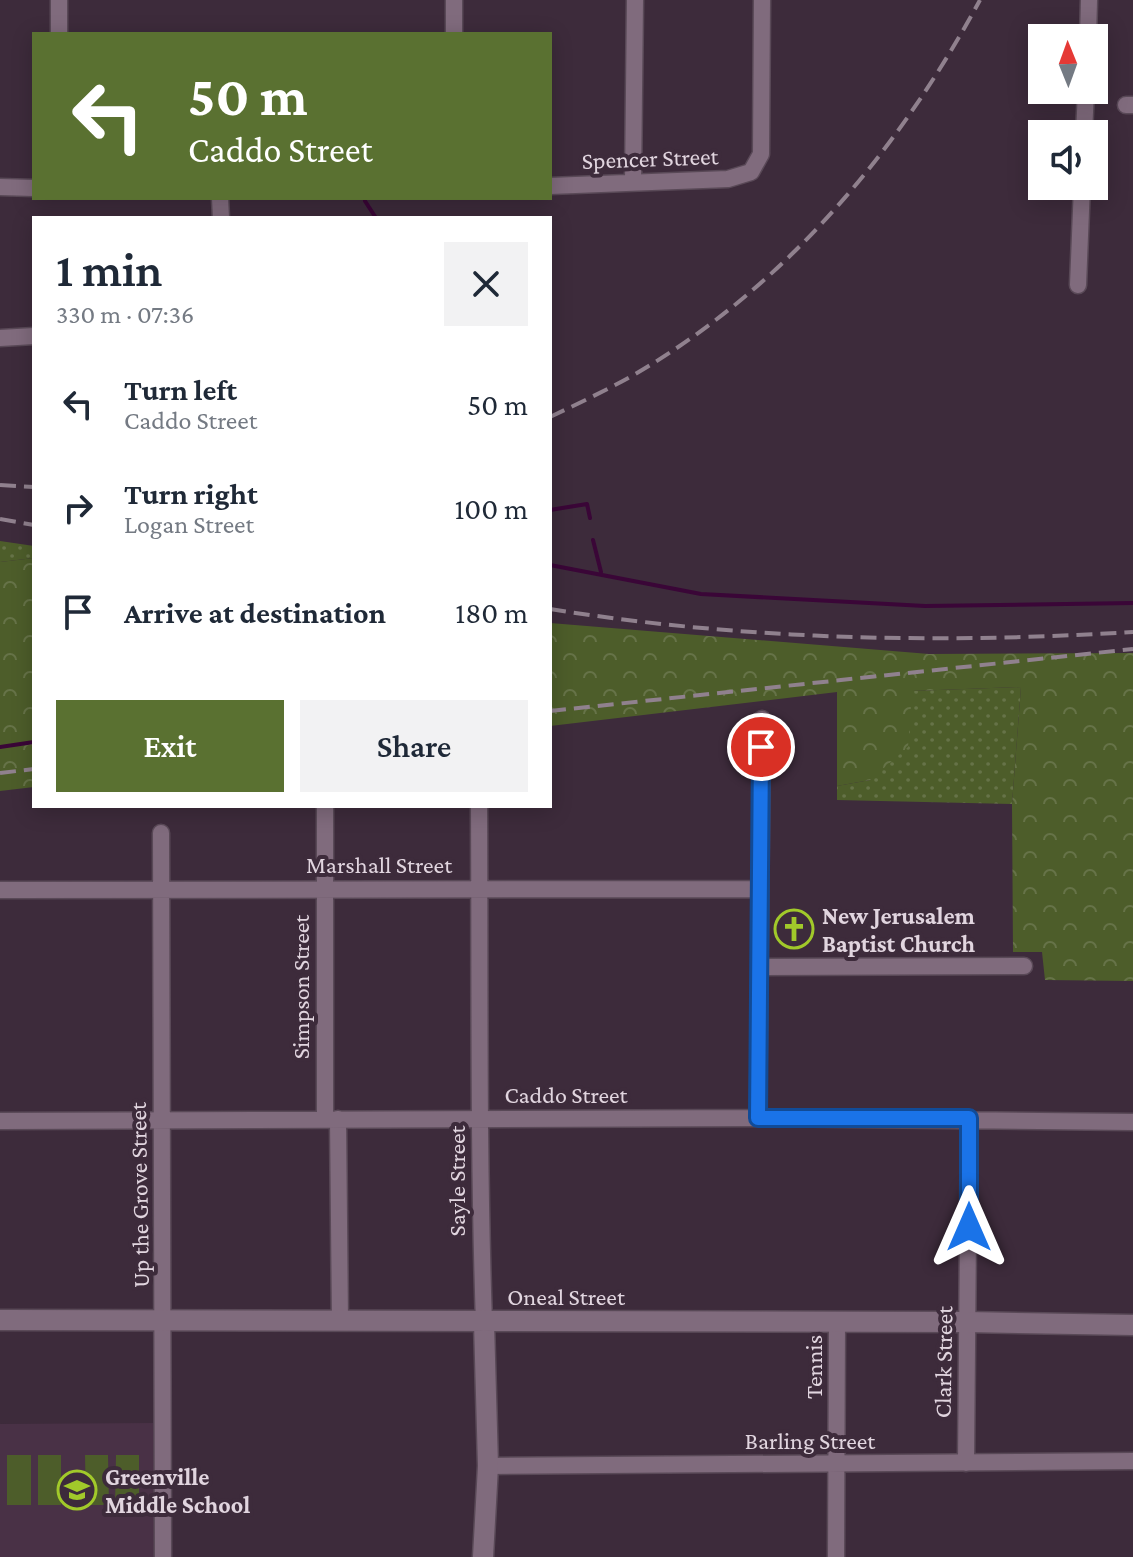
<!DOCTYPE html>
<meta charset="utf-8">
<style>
body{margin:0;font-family:"Crimson Pro",serif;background:#f2f2f3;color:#1f2937;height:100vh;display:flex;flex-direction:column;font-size:30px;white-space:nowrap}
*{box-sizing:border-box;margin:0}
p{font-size:26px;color:#747a83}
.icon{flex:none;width:44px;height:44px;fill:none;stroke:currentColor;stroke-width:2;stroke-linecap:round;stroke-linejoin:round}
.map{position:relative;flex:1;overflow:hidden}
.side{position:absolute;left:32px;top:216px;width:520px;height:592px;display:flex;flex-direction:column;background:#fff;border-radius:0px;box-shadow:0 4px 20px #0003}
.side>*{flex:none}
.top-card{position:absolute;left:32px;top:32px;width:520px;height:168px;border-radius:0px;box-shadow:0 4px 20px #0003;background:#5a7131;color:#fff;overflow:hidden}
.needle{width:52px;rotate:359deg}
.fabs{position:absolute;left:1028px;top:24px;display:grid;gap:16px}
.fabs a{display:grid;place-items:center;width:80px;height:80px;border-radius:0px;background:#fff;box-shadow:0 4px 20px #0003;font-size:40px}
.pin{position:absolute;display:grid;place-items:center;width:68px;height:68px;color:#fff;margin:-34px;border:4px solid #fff;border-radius:50%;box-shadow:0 2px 8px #0007}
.me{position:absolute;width:88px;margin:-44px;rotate:0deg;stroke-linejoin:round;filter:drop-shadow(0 0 6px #0008)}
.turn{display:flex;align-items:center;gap:28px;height:168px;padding:0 24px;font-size:36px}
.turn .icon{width:104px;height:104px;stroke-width:2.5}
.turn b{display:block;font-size:56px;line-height:68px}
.round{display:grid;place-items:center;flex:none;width:84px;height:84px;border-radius:0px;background:#f2f2f3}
.headline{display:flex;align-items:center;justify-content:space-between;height:136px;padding:0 24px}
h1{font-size:48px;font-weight:600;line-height:60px}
.button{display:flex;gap:16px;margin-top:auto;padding:16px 24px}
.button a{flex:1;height:92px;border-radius:0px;background:#5a7131;color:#fff;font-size:32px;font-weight:600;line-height:92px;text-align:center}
.button a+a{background:#f2f2f3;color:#1f2937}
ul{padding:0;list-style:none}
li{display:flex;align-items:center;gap:24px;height:104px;padding:0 24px}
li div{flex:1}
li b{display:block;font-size:30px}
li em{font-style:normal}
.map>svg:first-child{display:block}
.built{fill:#493146}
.grass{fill:url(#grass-dots)}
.forest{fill:url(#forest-crowns)}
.pitch{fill:#4d5d2a}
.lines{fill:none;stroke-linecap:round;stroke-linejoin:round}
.stream{stroke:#3a0637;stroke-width:4}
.minor-casing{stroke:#594957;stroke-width:19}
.tertiary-casing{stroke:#594957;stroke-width:23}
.minor{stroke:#806b7d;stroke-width:16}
.tertiary{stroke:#806b7d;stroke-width:20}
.rail{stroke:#90818e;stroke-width:4;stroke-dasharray:16 8;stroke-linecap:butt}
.route-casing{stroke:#114b97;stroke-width:20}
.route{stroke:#1a73e8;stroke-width:14}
.labels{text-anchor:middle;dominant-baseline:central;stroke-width:8;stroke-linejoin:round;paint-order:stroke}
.street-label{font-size:24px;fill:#e1d5df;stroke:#3d2b3b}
.poi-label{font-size:24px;font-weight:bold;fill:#e1d5df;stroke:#3d2b3b;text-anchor:start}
</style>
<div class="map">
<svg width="1133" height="1557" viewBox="0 0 1133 1557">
<defs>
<pattern id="grass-dots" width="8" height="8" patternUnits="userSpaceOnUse" patternTransform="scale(2)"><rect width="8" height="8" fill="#4d5d2a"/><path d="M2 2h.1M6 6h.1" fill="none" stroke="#667348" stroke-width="1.8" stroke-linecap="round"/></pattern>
<pattern id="forest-crowns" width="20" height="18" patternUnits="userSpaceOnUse" patternTransform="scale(2)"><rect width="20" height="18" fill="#4d5d2a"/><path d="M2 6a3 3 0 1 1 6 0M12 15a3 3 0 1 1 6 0" fill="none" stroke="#667348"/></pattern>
</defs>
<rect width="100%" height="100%" fill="#3d2b3b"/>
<path class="built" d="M153,1423L154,1557H0V1424Z"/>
<path class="grass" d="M0,541L34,546V558L0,562Z
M1021,687L1012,804L837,800V786L870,780L911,691Z"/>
<path class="forest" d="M34,558V787L0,791V562Z
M550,623L929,654L1133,653V981L1045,980L1042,952H1013L1012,804L1021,687L912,691L908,747L870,780L837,786V692L550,726Z"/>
<path class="pitch" d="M7,1455H31V1505H7Z
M38,1455H61V1505H38Z
M85,1455H108L109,1505H86Z
M116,1455H139V1505H115Z"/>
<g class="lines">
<path class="stream" d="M365,201L376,218
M550,510L587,504L590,518
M593,540L601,572
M550,565L701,594L925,606L1133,603
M0,747L34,742"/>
<defs>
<path id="minor" d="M59,0V34
M454,0V34
M1088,38L1089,0
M1126,105H1133
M1084,134L1086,90
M633,182L635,0
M550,186L728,179L751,172L761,154L762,0
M0,187L34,188
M220,198L221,218
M1078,285L1082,186
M0,338L34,336
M479,806C480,978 478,1151 484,1323
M161,833L163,1557
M0,890L759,889
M760,967L1024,966
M758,1118L762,719
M325,1119V806
M338,1119L340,1322
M0,1121L758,1118L1133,1122
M966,1463L969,1118
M488,1466L1133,1461
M836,1557L837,1322"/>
<path id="tertiary" d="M0,1320L967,1322L1133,1325
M483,1557L488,1466L484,1323"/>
</defs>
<use href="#minor" class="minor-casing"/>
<use href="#tertiary" class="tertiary-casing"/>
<use href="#minor" class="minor"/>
<use href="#tertiary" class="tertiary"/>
<path class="rail" d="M550,417C577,404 605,391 632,376C784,288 897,153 980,0
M0,485L34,487
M0,519L34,525
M550,609C743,640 938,644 1133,632
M550,711L1133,649
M0,773L34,769"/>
</g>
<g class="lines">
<defs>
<path id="route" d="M761,747L758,1118H969V1227"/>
</defs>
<use href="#route" class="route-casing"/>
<use href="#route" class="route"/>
</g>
<defs>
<symbol id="church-ring" viewBox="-11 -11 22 22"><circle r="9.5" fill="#3d2b3b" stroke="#a1c92a" stroke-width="1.5"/><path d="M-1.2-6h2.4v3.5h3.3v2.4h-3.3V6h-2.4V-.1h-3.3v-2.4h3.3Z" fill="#a1c92a"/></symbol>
<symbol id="school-ring" viewBox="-11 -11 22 22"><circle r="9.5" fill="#3d2b3b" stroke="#a1c92a" stroke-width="1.5"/><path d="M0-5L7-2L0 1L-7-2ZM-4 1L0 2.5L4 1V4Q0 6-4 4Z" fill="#a1c92a"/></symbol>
</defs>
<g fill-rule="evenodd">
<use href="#church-ring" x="772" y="907" width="44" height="44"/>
<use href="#school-ring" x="55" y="1468" width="44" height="44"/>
</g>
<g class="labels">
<g class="street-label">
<text transform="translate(650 158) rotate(-2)">Spencer Street</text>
<text x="379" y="864">Marshall Street</text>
<text transform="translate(300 987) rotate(-90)">Simpson Street</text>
<text x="566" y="1094">Caddo Street</text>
<text transform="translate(456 1181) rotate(-90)">Sayle Street</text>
<text transform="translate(139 1195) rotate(-91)">Up the Grove Street</text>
<text x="566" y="1296">Oneal Street</text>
<text transform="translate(943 1362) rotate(-89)">Clark Street</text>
<text transform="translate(813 1367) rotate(-90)">Tennis</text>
<text x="810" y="1440">Barling Street</text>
</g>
<g class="poi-label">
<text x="822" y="915">New Jerusalem<tspan x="822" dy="28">Baptist Church</tspan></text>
<text x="105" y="1476">Greenville<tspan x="105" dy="28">Middle School</tspan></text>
</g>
</g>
</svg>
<div class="fabs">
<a><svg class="needle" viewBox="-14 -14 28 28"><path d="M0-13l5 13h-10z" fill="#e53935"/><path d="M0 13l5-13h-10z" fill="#747a83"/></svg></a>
<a><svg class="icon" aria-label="sound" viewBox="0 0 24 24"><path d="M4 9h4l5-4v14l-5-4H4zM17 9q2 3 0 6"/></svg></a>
</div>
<div class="pin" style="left:761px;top:747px;background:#d93025"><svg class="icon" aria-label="arrive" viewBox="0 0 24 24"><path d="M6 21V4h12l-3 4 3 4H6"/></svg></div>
<svg class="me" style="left:969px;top:1227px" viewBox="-20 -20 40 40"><path d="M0-17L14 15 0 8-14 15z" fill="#1a73e8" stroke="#fff" stroke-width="4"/></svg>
<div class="top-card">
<div class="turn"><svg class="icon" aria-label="left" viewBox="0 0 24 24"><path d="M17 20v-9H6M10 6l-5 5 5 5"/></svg><div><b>50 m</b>Caddo Street</div></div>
</div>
<section class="side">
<div class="headline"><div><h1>1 min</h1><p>330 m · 07:36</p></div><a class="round"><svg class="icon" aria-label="close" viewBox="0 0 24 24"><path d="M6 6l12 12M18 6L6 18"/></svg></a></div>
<ul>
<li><svg class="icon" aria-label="left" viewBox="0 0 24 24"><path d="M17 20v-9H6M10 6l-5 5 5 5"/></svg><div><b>Turn left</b><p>Caddo Street</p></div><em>50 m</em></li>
<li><svg class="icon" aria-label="right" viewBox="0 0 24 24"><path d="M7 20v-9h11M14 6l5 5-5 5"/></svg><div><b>Turn right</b><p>Logan Street</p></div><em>100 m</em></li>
<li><svg class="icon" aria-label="arrive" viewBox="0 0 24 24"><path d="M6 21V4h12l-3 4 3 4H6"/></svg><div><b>Arrive at destination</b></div><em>180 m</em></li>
</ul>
<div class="button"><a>Exit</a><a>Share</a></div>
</section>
</div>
